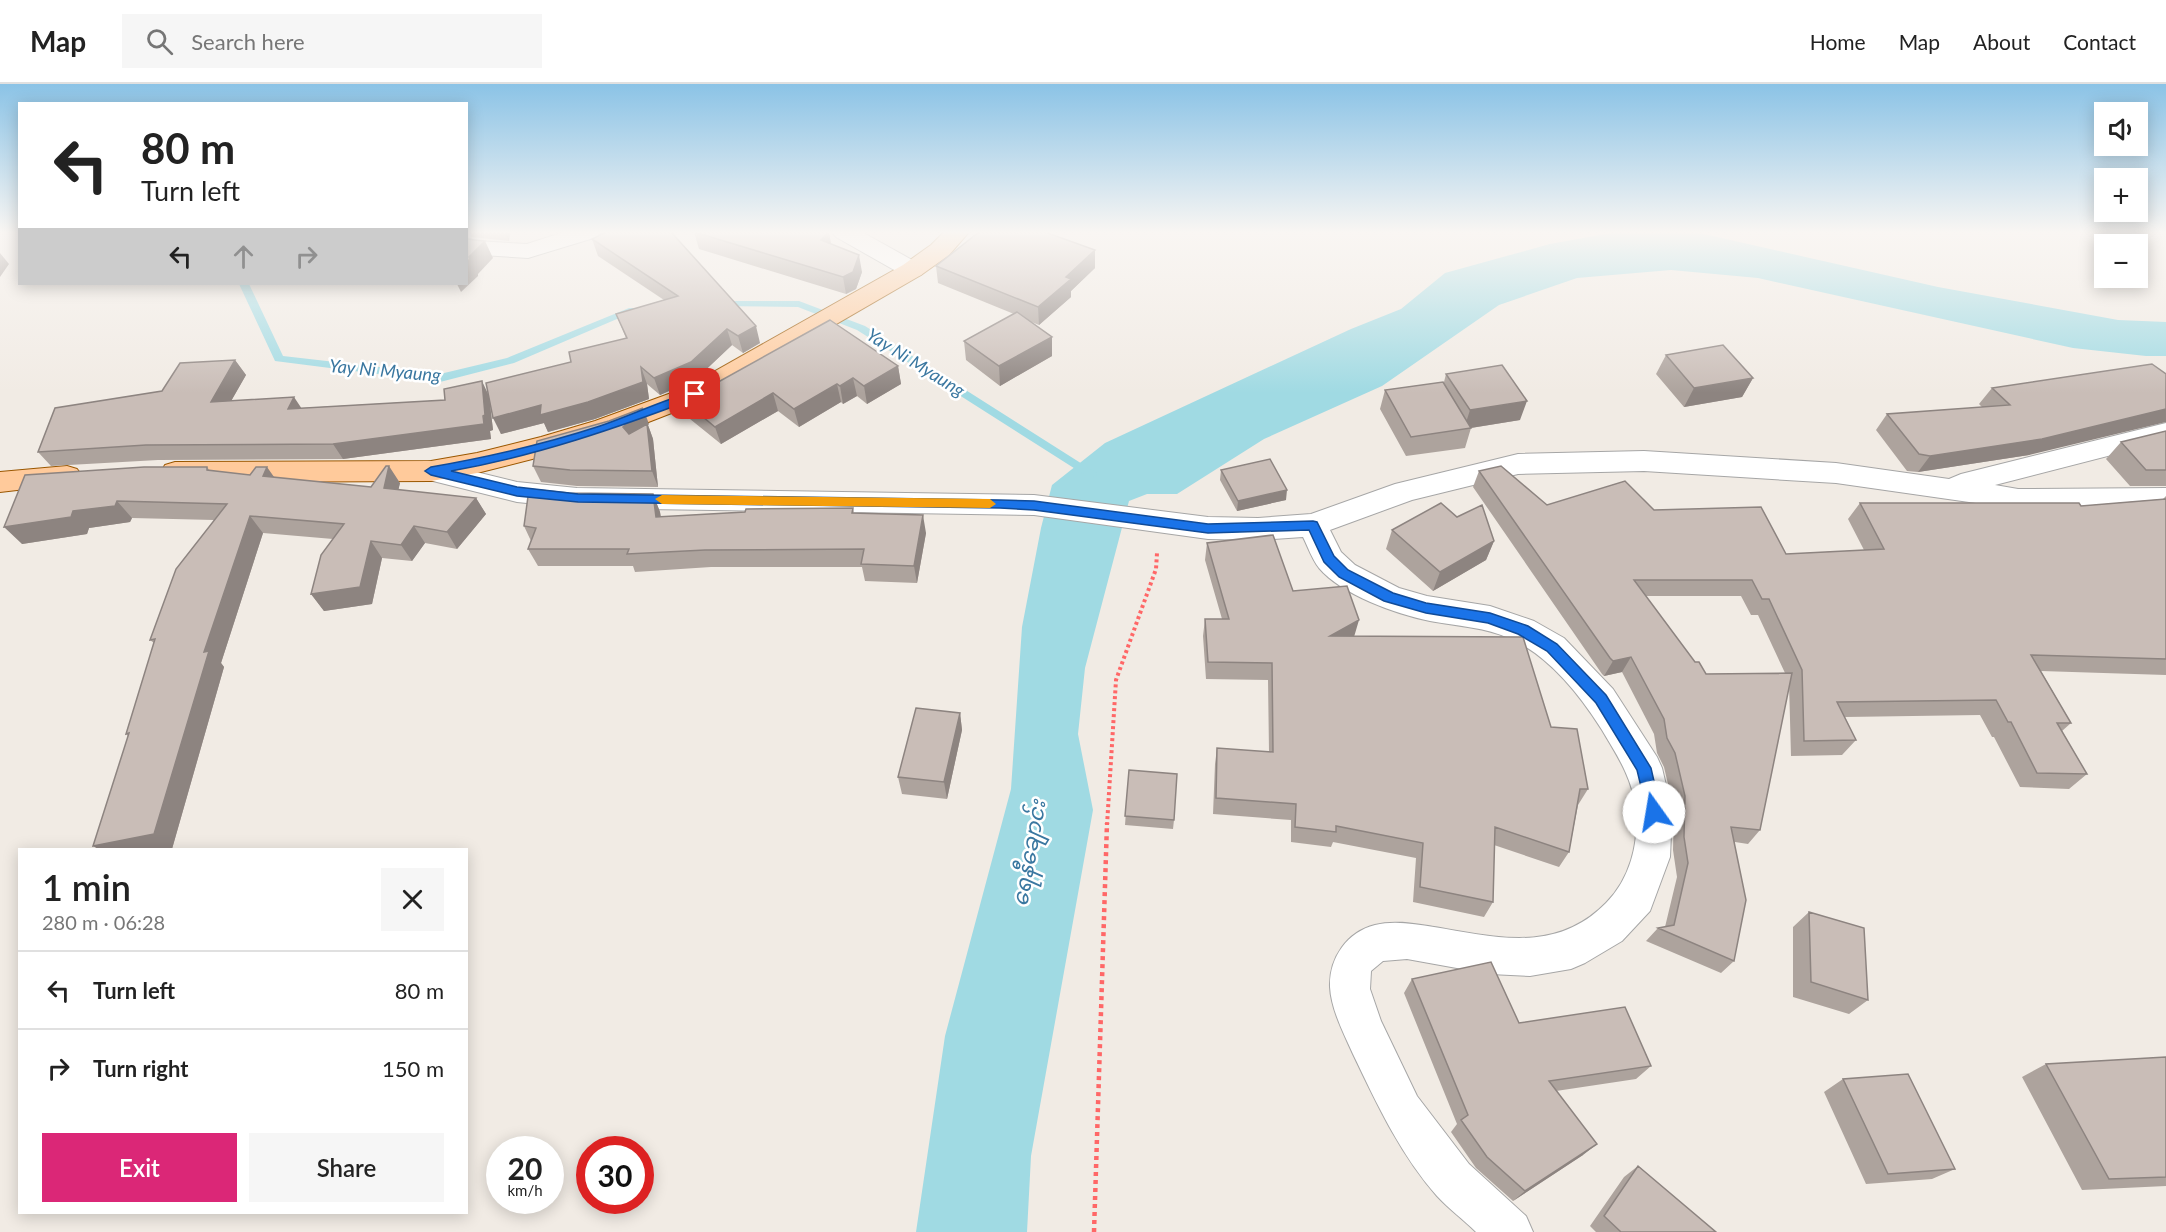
<!DOCTYPE html>
<meta charset="utf-8">
<style>
body{margin:0;font-family:Lato,"Noto Sans Myanmar",sans-serif;background:#f6f6f6;color:#222;height:100vh;display:flex;flex-direction:column;font-size:22px;white-space:nowrap}
*{box-sizing:border-box;margin:0}
p{font-size:20px;color:#767676}
.icon{flex:none;width:33px;height:33px;fill:none;stroke:currentColor;stroke-width:2;stroke-linecap:round;stroke-linejoin:round}
.map{position:relative;flex:1;overflow:hidden}
.panel{position:absolute;left:18px;top:764px;width:450px;height:366px;display:flex;flex-direction:column;background:#fff;border-radius:0px;box-shadow:0 3px 15px #0003}
.panel>*{flex:none}
.banner{position:absolute;left:18px;top:18px;width:450px;height:183px;border-radius:0px;box-shadow:0 3px 15px #0003;background:#fff;color:#222;overflow:hidden}
.controls{position:absolute;left:2094px;top:18px;display:grid;gap:12px}
.controls a{display:grid;place-items:center;width:54px;height:54px;border-radius:0px;background:#fff;box-shadow:0 3px 15px #0003;font-size:30px}
.speed{position:absolute;left:486px;top:1052px;display:flex;gap:12px;font-size:30px;font-weight:700;text-align:center}
.speed>*{display:grid;place-content:center;width:78px;height:78px;border-radius:50%;background:#fff;box-shadow:0 3px 15px #0003;line-height:1}
.speed small{font-size:15px;font-weight:400}
.speed .limit{border:9px solid #d22;background:#fff;color:#111}
.pin{position:absolute;display:grid;place-items:center;width:51px;height:51px;color:#fff;margin:-26px;border-radius:12px;box-shadow:0 3px 9px #0006}
.me{position:absolute;width:66px;margin:-33px;rotate:347deg;stroke-linejoin:round;filter:drop-shadow(0 0 4px #0008)}
.turn{display:flex;align-items:center;gap:21px;height:126px;padding:0 24px;font-size:27px}
.turn .icon{width:78px;height:78px;stroke-width:2.5}
.turn b{display:block;font-size:42px;line-height:51px}
.lanes{display:flex;align-items:center;height:57px;padding:0 24px;background:#0003;justify-content:center;gap:30px;direction:ltr}
.lanes .off{opacity:.35}
.round{display:grid;place-items:center;flex:none;width:63px;height:63px;border-radius:0px;background:#f6f6f6}
.overview{display:flex;align-items:center;justify-content:space-between;height:102px;padding:0 24px}
h1{font-size:36px;font-weight:600;line-height:45px}
.button{display:flex;gap:12px;margin-top:auto;padding:12px 24px}
.button a{flex:1;height:69px;border-radius:0px;background:#db2777;color:#fff;font-size:24px;font-weight:600;line-height:69px;text-align:center}
.button a+a{background:#f6f6f6;color:#222}
ul{padding:0;list-style:none}
li{display:flex;align-items:center;gap:18px;height:78px;padding:0 24px;border-top:2px solid #e0e0e0}
li div{flex:1}
li b{display:block;font-size:22px}
li em{font-style:normal}
header{display:flex;align-items:center;gap:36px;box-sizing:border-box;height:84px;padding:0 30px;background:#fff;border-bottom:2px solid #e0e0e0}
header strong{font-size:28px}
nav{display:flex;gap:33px;margin-inline-start:auto;font-size:21px}
.search{width:420px;height:54px;background:#f6f6f6;display:flex;align-items:center;gap:15px;box-sizing:border-box;padding:0 21px;border-radius:0px;color:#767676;font-size:22px}
.map>svg:first-child{display:block}
.water{fill:#a0dae3}
.lines{fill:none;stroke-linecap:round;stroke-linejoin:round}
.stream{fill:#a0dae3;fill-rule:evenodd}
.minor-casing{stroke:#a6a6a6;stroke-width:2}
.major-casing{stroke:#9a5700;stroke-width:2}
.path-far1{stroke:#ff6767;stroke-width:4;stroke-dasharray:3 3;stroke-linecap:butt}
.path{stroke:#ff6767;stroke-width:4.5;stroke-dasharray:4 4;stroke-linecap:butt}
.minor{fill:#fff;fill-rule:evenodd}
.major{fill:#ffca9b;fill-rule:evenodd}
.wall{fill:#ada39d;fill-rule:evenodd}
.shaded-wall{fill:#8d8480}
.building{fill:#c9bdb7;stroke:#8d8480;stroke-width:1.5}
.route{fill:#1a73e8;stroke:#114b97;stroke-width:1.5}
.slow{fill:#f59e0b}
.labels{text-anchor:middle;dominant-baseline:central;stroke-width:5;stroke-linejoin:round;paint-order:stroke}
.far-water-label{font-size:18px;font-style:italic;fill:#3a77a0;stroke:#fff}
.water-label{font-size:22px;font-style:italic;fill:#3a77a0;stroke:#fff}
</style>
<header>
<strong>Map</strong>
<div class="search"><svg class="icon" aria-label="search" viewBox="0 0 24 24"><circle cx="10" cy="10" r="6"/><path d="M15 15l6 6"/></svg>Search here</div>
<nav><a>Home</a><a>Map</a><a>About</a><a>Contact</a></nav>
</header>
<div class="map">
<svg width="2166" height="1148" viewBox="0 0 2166 1148">
<rect width="100%" height="100%" fill="#f1ebe4"/>
<path class="water" d="M1616,148H1695L1938,203L2118,236L2166,238V272H2146L2073,264L1758,194L1671,186L1577,194L1499,221L1382,302L1264,355L1177,410H1147L1129,417L1085,584L1078,650L1093,726L1031,1072L1027,1148H916L945,952L1011,705L1022,543L1041,444L1052,401L1105,359L1351,245L1401,225L1445,189L1550,160Z"/>
<g class="lines">
<path class="stream" d="M239,200H249L283,272L440,290L507,274L629,224H637L638,226L514,279L440,298L275,277Z
M718,217H799L865,242L1098,390L1092,394L1088,393L857,246L798,223L714,222V218Z"/>
<defs>
<path id="minor" d="M564,148H601L597,153L528,174L466,170V154L476,157L527,160Z
M832,148H862L921,181L924,186L921,191L912,193L903,191L836,153Z
M2166,339V357L1995,401L2018,405L2166,404V424L2018,425L1836,399L1644,387L1518,390L1412,416L1330,446L1341,468L1355,481L1399,504L1427,512L1490,522L1534,537L1564,554L1613,605L1657,673L1662,684L1672,727L1670,773L1650,827L1622,857L1585,879L1571,885L1530,892L1490,890L1407,875L1383,877L1371,887L1370,905L1381,937L1417,1012L1469,1080L1526,1132L1533,1148H1476C1464,1136 1449,1125 1437,1112C1400,1070 1377,1020 1353,970C1344,950 1331,925 1330,903C1329,874 1347,848 1375,841C1394,836 1415,840 1434,843C1496,853 1556,870 1606,819C1630,795 1639,760 1636,726C1633,695 1617,671 1602,646C1580,611 1549,572 1511,555C1485,543 1457,542 1430,537C1396,530 1342,511 1319,484C1312,475 1308,463 1303,453L1258,456L1208,455L1034,431L577,424L517,418L421,394L417,387L421,380L431,377L517,398L577,404L1034,411L1208,433L1258,434L1311,430L1395,400L1518,370L1644,367L1836,379L1949,395L1961,390Z"/>
<path id="major" d="M944,148H969L949,171L921,191L705,316L615,351L544,372L477,389L431,397L175,398L165,395L161,388L165,381L175,378L431,377L477,369L541,353L595,337L685,304L903,181L931,161Z
M67,382L77,385L82,392L77,399L0,408V388Z"/>
</defs>
<use href="#minor" class="minor-casing"/>
<use href="#major" class="major-casing"/>
<path class="path-far1" d="M1107,741L1116,596L1156,485L1157,469"/>
<path class="path" d="M1094,1148L1107,739"/>
<use href="#minor" class="minor"/>
<use href="#major" class="major"/>
</g>
<path class="wall" d="M469,148H510L509,157L471,153Z
M694,148L831,160L862,188L856,205L846,210L699,165Z
M592,155L760,259L743,269L732,261L696,295L660,311L647,300L649,315L595,335L548,348L544,339L501,350L490,320L493,346L490,347L491,355L343,375L158,376L51,382L38,368L162,307L235,276L246,291L231,317L301,324L445,316L488,310L571,278L626,254L616,230L664,216L598,172Z
M1095,166V184L1071,207V213L1039,241L1029,237L1052,253V272L1000,302L966,276L964,257L1014,230L938,199L936,182Z
M1666,271L1753,294L1742,313L1684,323L1656,290Z
M898,282L901,300L867,320L857,312L843,320L841,318L799,343L778,327L721,360L690,335L684,317Z
M1446,290L1520,336L1471,344L1465,364L1406,372L1380,325L1385,306L1444,298Z
M2166,290L2029,371L1918,388L1907,387L1876,346L1887,330L1982,323L1979,320L1992,304Z
M649,340L648,341L653,355L658,403L577,402L541,398L533,382Z
M2166,347V402H2130L2106,375L2121,358Z
M207,383L210,387L371,403L400,399L398,406L476,414L486,430L457,465L425,459L412,477L382,474L372,520L324,527L311,510L333,455L263,449L221,579L224,583L172,765L128,652L126,650L154,559L150,556L214,436L132,434L130,438L89,444L87,450L22,460L25,391Z
M1221,386L1286,416L1237,427L1220,396Z
M1479,387L1547,421L1654,426L1786,470L1864,466L1848,435L1860,419L2081,422L2163,415L2166,412V591L2041,587L2071,639L2062,647L2087,690L2069,705L2020,703L1994,653H1992L1980,631L1845,633L1856,656L1842,671L1791,672L1789,599L1760,746L1748,760L1735,758L1734,877L1721,889L1646,857L1658,844L1665,843L1677,793L1673,766L1674,726L1664,683L1657,669L1654,650L1622,588L1604,592L1602,590L1473,403ZM1646,512H1741L1751,531H1758L1785,589L1706,590L1695,578Z
M569,409L653,410L660,428L661,433L853,424L854,429L926,449L917,499L865,497L862,483H711L635,488L633,482H538L528,465L531,457L524,442Z
M1457,433L1494,457L1486,476L1433,507L1386,465L1392,446Z
M1207,459L1293,507L1354,552L1551,643L1588,705L1578,721L1569,768L1559,783L1494,761L1493,818L1484,833L1413,818L1416,774L1333,758L1331,763L1291,758V736L1213,730L1215,680L1217,664L1269,668L1268,596L1206,595L1203,552L1205,535H1222L1205,476Z
M960,629L962,646L947,715L902,710L898,693Z
M1129,686L1174,736L1173,745L1125,741Z
M1809,828L1868,916L1849,930L1793,913V843Z
M1412,895L1519,939L1651,982L1636,995L1556,1007L1583,1071L1513,1117L1476,1084L1451,1048L1457,1040L1404,909Z
M2166,973V1102L2082,1106L2022,993L2046,980Z
M1843,995L1955,1085L1932,1095L1866,1100L1824,1008Z
M1638,1082L1716,1148H1596L1590,1142L1624,1093Z"/>
<path class="shaded-wall" d="M505,148H510L509,157Z
M829,148L832,165L821,156Z
M485,157L493,174L478,190V192L461,208L457,200H466V178L469,173Z
M1095,166V184L1071,207V213L1039,241L1038,223L1066,193Z
M0,169L9,180L0,193Z
M859,171L862,188L856,205L846,210L843,193Z
M756,242L760,259L743,269L738,252Z
M727,245L732,261L696,295L660,311L654,294Z
M1052,253V272L1000,302L999,282Z
M235,276L246,291L222,333L211,318Z
M898,282L901,300L867,320L864,302Z
M641,283L647,300L649,315L595,335L548,348L544,339L501,350L493,334Z
M853,294L857,312L843,320L840,302Z
M1753,294L1742,313L1684,323L1694,304Z
M482,297L489,312L493,346L490,347L491,355L343,375L333,360L484,340Z
M837,300L841,318L799,343L794,325Z
M773,309L778,327L721,360L715,343Z
M294,313L304,328L288,325Z
M1527,317L1520,336L1464,345L1470,326Z
M643,324L649,340L648,341L653,355L658,403L652,387L623,343Z
M2166,325V338L2029,371L1918,388L1930,372Z
M389,382L400,399L395,421L384,404Z
M267,383L279,400L263,392Z
M1287,406L1286,416L1237,427L1238,417Z
M653,410L660,428L663,451L656,433Z
M476,414L486,430L457,465L447,448Z
M117,417L132,434L130,438L89,444L87,450L22,460L4,443Z
M923,431L926,449L917,499L914,482Z
M250,432L263,449L221,579L224,583L172,765H98L93,762L204,568Z
M414,442L425,459L412,477L401,461Z
M371,457L382,474L372,520L324,527L311,510Z
M1494,457L1486,476L1433,507L1440,488Z
M1359,536L1354,553L1330,552Z
M1631,573L1622,588L1604,592L1613,577Z
M960,629L962,646L947,715L944,698Z
M1597,1060L1583,1071L1513,1117L1525,1107Z"/>
<path class="building" d="M606,148H671L756,242L738,252L727,245L691,278L654,294L641,283L643,298L588,318L540,331L541,321L493,334L486,299L571,278L569,268L627,254L616,230L678,212L592,155Z
M694,148H829L821,156L859,171L853,188L843,193Z
M979,148H1045L1095,166L1066,193L1071,195L1038,223L936,182Z
M466,155L485,157L469,173L470,175L466,178Z
M1017,228L1052,253L999,282L964,257Z
M830,236L898,282L864,302L853,294L840,302L837,300L794,325L773,309L715,343L684,317Z
M1723,261L1753,294L1694,304L1666,271Z
M235,276L211,318L294,313L288,325L445,316L444,305L482,297L485,331L483,332L484,340L333,360L146,361L38,368L55,324L162,307L180,279Z
M2152,280L2166,290V325L2042,355L1930,372L1919,370L1887,330L2010,321L1992,304Z
M1502,281L1527,317L1470,326L1446,290Z
M1443,298L1471,344L1411,353L1385,306Z
M643,324L623,343L629,350L647,340L652,387L570,386L533,382L537,357L609,337Z
M2166,347V386H2146L2121,358Z
M1270,375L1287,406L1238,417L1221,386Z
M386,382H389L384,404L476,414L447,448L414,442L401,461L371,457L360,503L311,510L321,471L344,440L250,432L204,568L209,567L154,750L93,762L129,649L126,650L155,555L150,556L176,485L227,420L117,417L115,422L73,427L71,433L4,443L25,391L144,383H207V386L250,391L256,383H267L263,392L371,403Z
M1501,382L1547,421L1625,397L1654,426L1761,423L1786,470L1884,465L1860,419H2079L2081,422L2166,415V575L2031,571L2071,639H2057L2087,690L2037,689L2011,638H2008L1996,616L1837,618L1856,656L1804,657L1802,586L1769,515H1762L1752,496H1634L1695,578H1699L1706,590L1792,589L1760,746L1731,743L1746,816L1734,877L1658,844L1674,841L1688,779L1684,753L1685,712L1675,669L1667,654L1664,635L1631,573L1613,577L1610,574L1479,387Z
M529,405L569,409L653,410L656,433L745,428L746,425L853,424L852,429L923,431L914,482L861,480L864,465L705,466L627,470L629,465H528L536,444L524,442Z
M1441,419L1457,433L1482,421L1494,457L1440,488L1392,446Z
M1273,451L1293,507L1347,502L1359,536L1330,552L1523,553L1551,643L1577,645L1588,705H1580L1569,768L1495,743L1493,818L1420,803L1423,759L1336,742V748L1295,743L1296,720L1216,714L1217,664L1273,668L1272,579L1208,578L1205,535H1229L1207,459Z
M916,624L960,629L944,698L898,693Z
M1129,686L1177,690L1174,736L1125,732Z
M1809,828L1864,844L1868,916L1811,898Z
M1491,878L1519,939L1625,923L1651,982L1549,997L1597,1060L1525,1107L1487,1073L1461,1036L1468,1031L1412,895Z
M2166,973V1093L2109,1095L2046,980Z
M1908,990L1955,1085L1888,1090L1843,995Z
M1638,1082L1716,1148H1621L1604,1132Z"/>
<linearGradient id="sky" x2="0" y2="1"><stop stop-color="#8bc3e6"/><stop offset="0.48" stop-color="#f9f6f3"/><stop offset="1" stop-color="#f9f6f3" stop-opacity="0"/></linearGradient>
<rect width="2166" height="309" fill="url(#sky)"/>
<path class="route" d="M695,307L699,308V313C617,344 536,372 451,387L517,403L578,410L1000,416L1034,417L1208,440L1313,437L1317,438L1334,472L1348,486L1393,509L1426,519L1490,529L1528,542L1557,560L1606,611L1651,684L1661,728L1659,732L1654,734L1648,732L1637,686L1596,619L1547,567L1518,550L1488,539L1426,529L1384,517L1339,493L1324,478L1309,446L1208,449L1034,426L1000,424L578,418L517,412L431,391L425,387L431,383C488,373 545,360 600,342C632,331 663,316 695,307Z"/>
<path class="slow" d="M662,411L990,415L996,420L990,424L662,420L655,415Z"/>
<g class="labels">
<g class="far-water-label">
<text transform="translate(916 278) rotate(32)">Yay Ni Myaung</text>
<text transform="translate(385 286) rotate(5)">Yay Ni Myaung</text>
</g>
<g class="water-label">
<text transform="translate(1028 769) rotate(-80)">ရေနီချောင်း</text>
</g>
</g>
</svg>
<div class="controls">
<a><svg class="icon" aria-label="sound" viewBox="0 0 24 24"><path d="M4 9h4l5-4v14l-5-4H4zM17 9q2 3 0 6"/></svg></a>
<a>+</a>
<a>−</a>
</div>
<div class="speed"><div>20<small>km/h</small></div><div class="limit">30</div></div>
<div class="pin" style="left:695px;top:310px;background:#d93025"><svg class="icon" aria-label="arrive" viewBox="0 0 24 24"><path d="M6 21V4h12l-3 4 3 4H6"/></svg></div>
<svg class="me" style="left:1654px;top:728px" viewBox="-20 -20 40 40"><circle r="19" fill="#fff"/><path d="M0-13L10 11 0 6-10 11z" fill="#1a73e8"/></svg>
<div class="banner">
<div class="turn"><svg class="icon" aria-label="left" viewBox="0 0 24 24"><path d="M17 20v-9H6M10 6l-5 5 5 5"/></svg><div><b>80 m</b>Turn left</div></div>
<div class="lanes"><svg class="icon" aria-label="left" viewBox="0 0 24 24"><path d="M17 20v-9H6M10 6l-5 5 5 5"/></svg><svg class="icon off" aria-label="ahead" viewBox="0 0 24 24"><path d="M12 20V5M6 11l6-6 6 6"/></svg><svg class="icon off" aria-label="right" viewBox="0 0 24 24"><path d="M7 20v-9h11M14 6l5 5-5 5"/></svg></div>
</div>
<section class="panel">
<div class="overview"><div><h1>1 min</h1><p>280 m · 06:28</p></div><a class="round"><svg class="icon" aria-label="close" viewBox="0 0 24 24"><path d="M6 6l12 12M18 6L6 18"/></svg></a></div>
<ul>
<li><svg class="icon" aria-label="left" viewBox="0 0 24 24"><path d="M17 20v-9H6M10 6l-5 5 5 5"/></svg><div><b>Turn left</b></div><em>80 m</em></li>
<li><svg class="icon" aria-label="right" viewBox="0 0 24 24"><path d="M7 20v-9h11M14 6l5 5-5 5"/></svg><div><b>Turn right</b></div><em>150 m</em></li>
</ul>
<div class="button"><a>Exit</a><a>Share</a></div>
</section>
</div>
